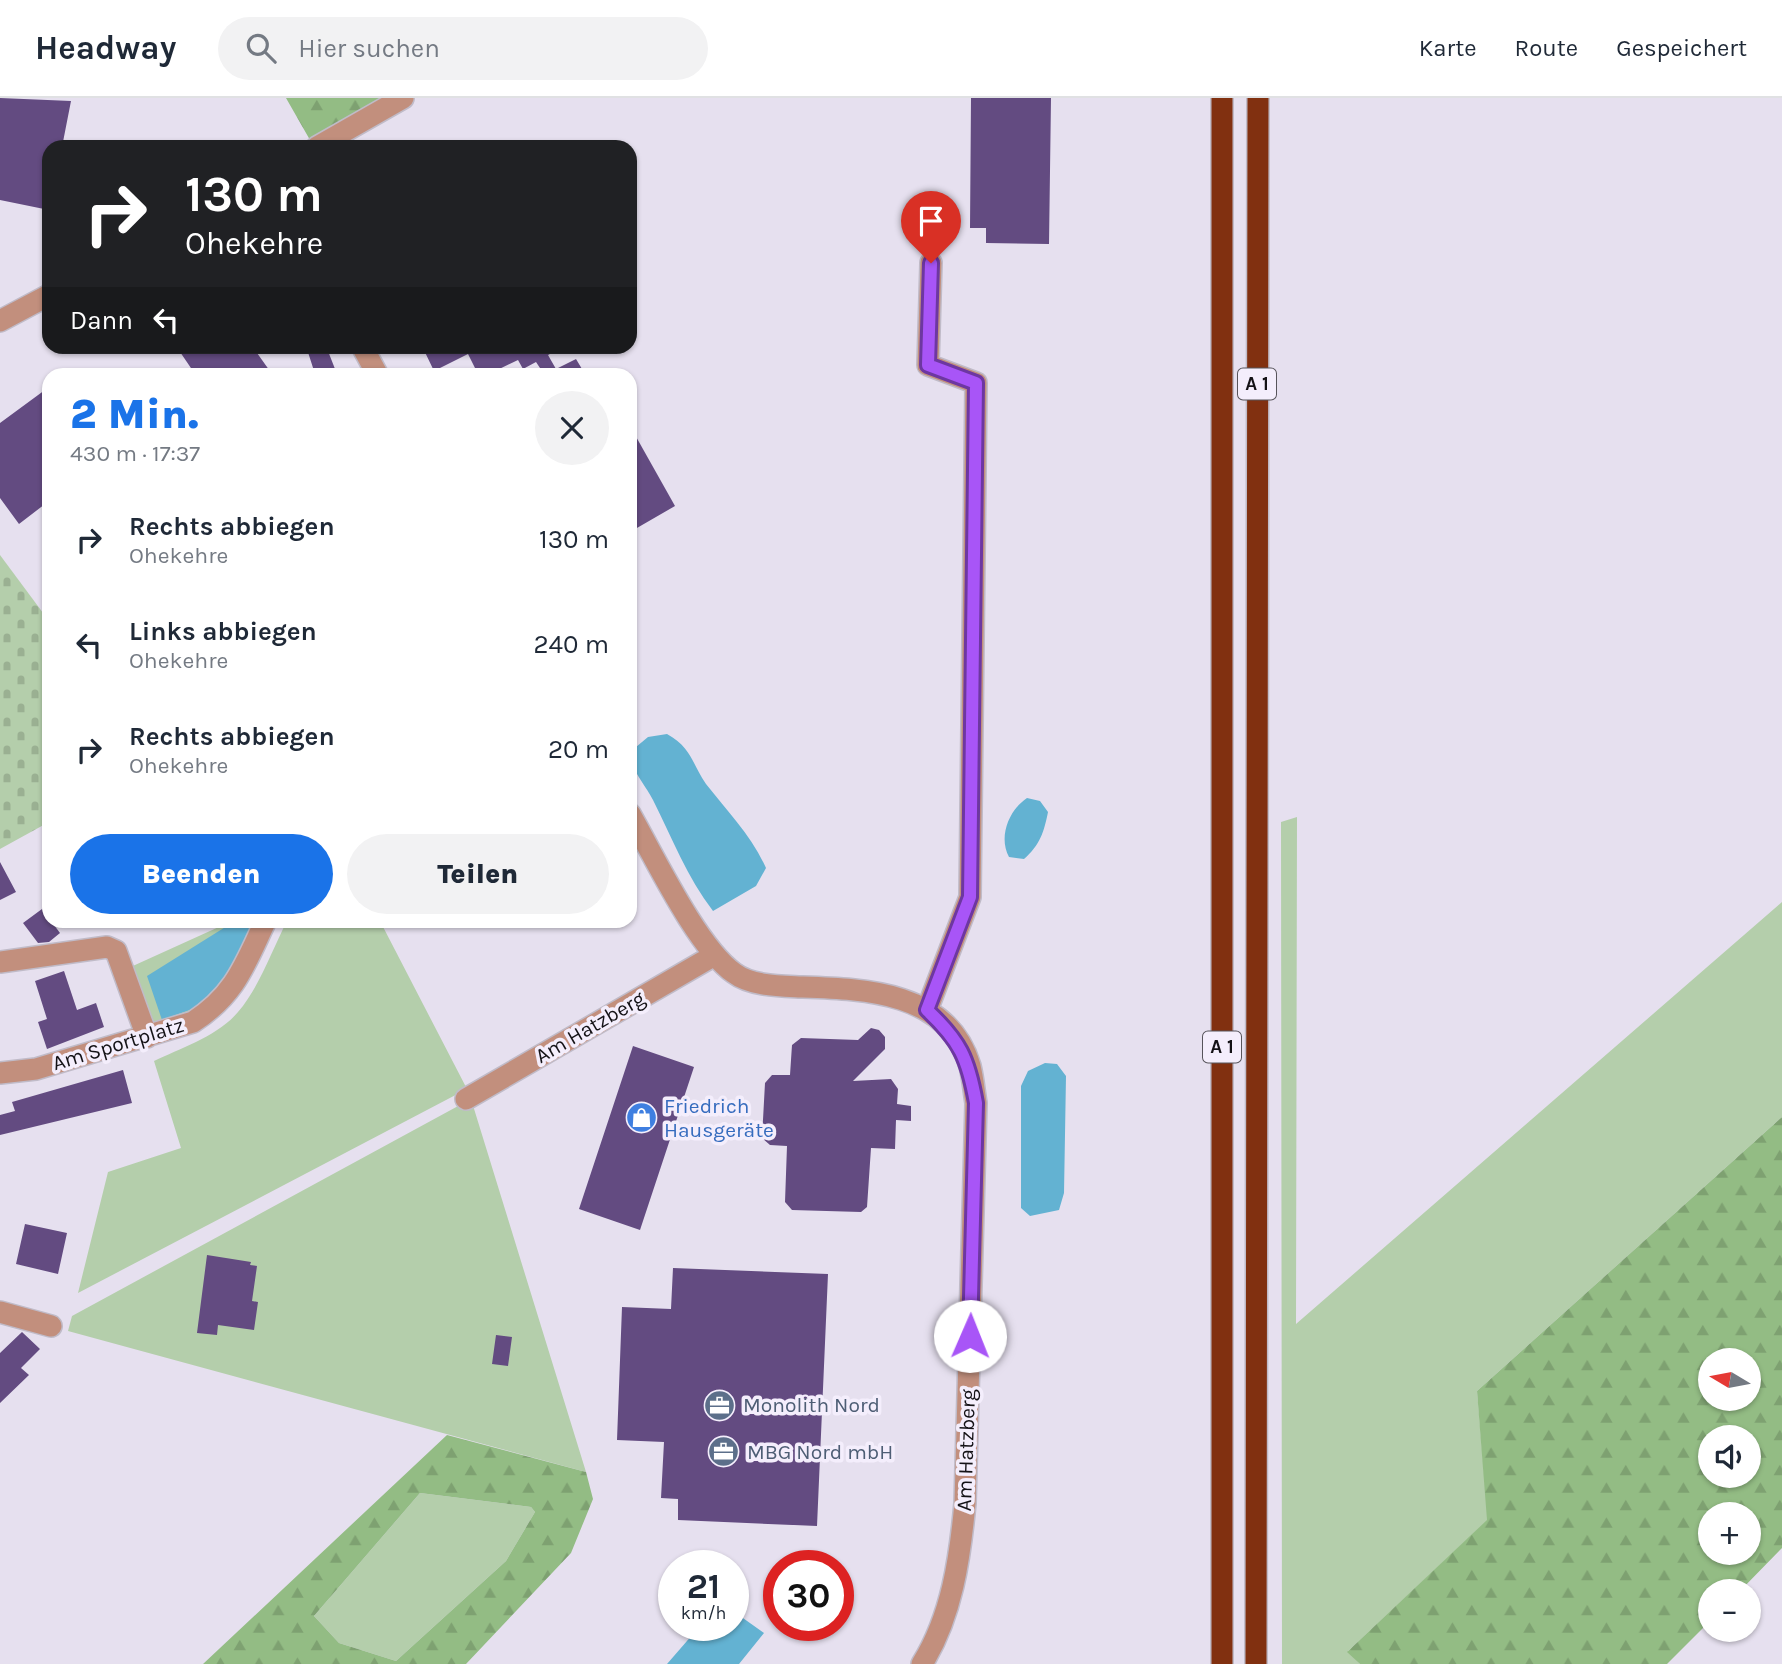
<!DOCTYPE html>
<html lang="de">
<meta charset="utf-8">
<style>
body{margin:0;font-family:Karla,sans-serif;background:#f2f2f3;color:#1f2937;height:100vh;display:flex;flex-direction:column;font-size:26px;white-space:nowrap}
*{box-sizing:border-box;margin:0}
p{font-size:23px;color:#747a83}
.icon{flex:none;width:38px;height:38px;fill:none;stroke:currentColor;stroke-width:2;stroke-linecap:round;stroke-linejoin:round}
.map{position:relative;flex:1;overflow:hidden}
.panel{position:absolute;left:42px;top:270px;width:595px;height:560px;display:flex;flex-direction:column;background:#fff;border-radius:21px;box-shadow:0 2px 5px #0004}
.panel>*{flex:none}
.top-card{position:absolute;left:42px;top:42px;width:595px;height:214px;border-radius:21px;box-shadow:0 2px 5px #0004;background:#202124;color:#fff;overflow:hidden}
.needle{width:46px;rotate:280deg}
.tools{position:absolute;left:1698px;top:1250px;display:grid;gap:14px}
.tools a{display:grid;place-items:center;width:63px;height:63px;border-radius:50%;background:#fff;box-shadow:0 2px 5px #0004;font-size:35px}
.speed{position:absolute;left:658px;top:1452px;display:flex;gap:14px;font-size:35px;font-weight:700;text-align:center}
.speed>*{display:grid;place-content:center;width:91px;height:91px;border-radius:50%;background:#fff;box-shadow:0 2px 5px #0004;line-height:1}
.speed small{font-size:18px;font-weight:400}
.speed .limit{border:10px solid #d22;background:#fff;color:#111}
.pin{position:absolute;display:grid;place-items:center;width:60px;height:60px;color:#fff;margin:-72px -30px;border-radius:50% 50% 50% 0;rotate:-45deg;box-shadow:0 0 7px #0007}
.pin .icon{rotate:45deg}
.me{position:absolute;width:77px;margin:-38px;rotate:1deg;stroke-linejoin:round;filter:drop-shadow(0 0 5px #0008)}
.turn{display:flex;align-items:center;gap:24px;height:147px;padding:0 28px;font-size:32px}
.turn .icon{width:91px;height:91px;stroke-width:2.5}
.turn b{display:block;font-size:49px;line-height:60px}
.then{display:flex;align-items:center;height:66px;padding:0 28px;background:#0003;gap:14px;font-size:26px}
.round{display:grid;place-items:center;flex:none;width:74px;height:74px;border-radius:37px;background:#f2f2f3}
.overview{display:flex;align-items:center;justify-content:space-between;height:119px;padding:0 28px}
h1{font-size:42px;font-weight:800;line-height:52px;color:#1a73e8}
.primary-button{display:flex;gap:14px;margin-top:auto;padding:14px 28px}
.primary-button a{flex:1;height:80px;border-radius:42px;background:#1a73e8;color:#fff;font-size:28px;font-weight:800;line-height:80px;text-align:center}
.primary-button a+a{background:#f2f2f3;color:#1f2937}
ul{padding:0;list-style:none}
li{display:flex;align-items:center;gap:21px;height:105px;padding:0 28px}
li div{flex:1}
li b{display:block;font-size:26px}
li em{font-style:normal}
header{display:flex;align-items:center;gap:42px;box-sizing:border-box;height:98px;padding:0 35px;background:#fff;border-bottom:2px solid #e0e1e3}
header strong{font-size:33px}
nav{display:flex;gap:38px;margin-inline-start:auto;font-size:24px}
.search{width:490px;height:63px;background:#f2f2f3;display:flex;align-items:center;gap:18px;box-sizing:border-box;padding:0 24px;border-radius:38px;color:#747a83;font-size:26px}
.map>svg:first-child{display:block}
.grass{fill:#b4ceab}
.forest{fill:url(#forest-firs);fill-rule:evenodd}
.cemetery{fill:url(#cemetery-stones)}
.water{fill:#63b2d2}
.building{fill:#634b81}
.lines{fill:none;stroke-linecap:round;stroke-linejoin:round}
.minor-casing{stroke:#c0bbc8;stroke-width:24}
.highway-casing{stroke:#c0bbc8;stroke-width:24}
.minor{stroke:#c28f7d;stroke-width:21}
.highway{stroke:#813010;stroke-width:21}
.route-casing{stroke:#6d37a1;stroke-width:18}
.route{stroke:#a855f7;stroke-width:12}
.labels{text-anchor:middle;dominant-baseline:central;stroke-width:7;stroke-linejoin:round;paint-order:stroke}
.shield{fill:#f4eefc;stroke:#57545b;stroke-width:2}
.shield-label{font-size:19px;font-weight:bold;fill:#141216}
.street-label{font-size:21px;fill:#141216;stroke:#f4eefc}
.shop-label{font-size:21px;fill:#366cbe;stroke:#f4eefc;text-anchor:start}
.service-label{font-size:21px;fill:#4e5e75;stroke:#f4eefc;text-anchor:start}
</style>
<header>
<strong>Headway</strong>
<div class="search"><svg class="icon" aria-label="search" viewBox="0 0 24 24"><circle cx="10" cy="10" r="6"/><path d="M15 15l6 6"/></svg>Hier suchen</div>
<nav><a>Karte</a><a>Route</a><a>Gespeichert</a></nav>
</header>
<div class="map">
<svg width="1782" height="1566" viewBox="0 0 1782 1566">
<defs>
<pattern id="forest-firs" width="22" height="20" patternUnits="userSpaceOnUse" patternTransform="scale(1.75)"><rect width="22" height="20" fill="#93bc84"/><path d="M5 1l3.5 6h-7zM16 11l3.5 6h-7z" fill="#7ea171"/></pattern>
<pattern id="cemetery-stones" width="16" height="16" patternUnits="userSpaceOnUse" patternTransform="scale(1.75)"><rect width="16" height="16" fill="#b4ceab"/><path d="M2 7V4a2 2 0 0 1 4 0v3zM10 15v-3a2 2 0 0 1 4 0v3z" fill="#9ab092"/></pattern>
</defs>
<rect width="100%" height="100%" fill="#e6e0ef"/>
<path class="grass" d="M1297,719L1296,1226L1782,804V1019L1477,1293L1488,1422L1348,1553L1360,1566H1282L1281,724Z
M232,823H264L214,908L148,938L124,872Z
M287,823H380L467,991L78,1195L108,1074L181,1050L154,963C181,950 218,938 238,914C260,888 272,852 287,823Z
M471,1001L586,1374L68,1233L72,1218Z
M420,1395L531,1409L535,1414L506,1463L396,1563L339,1545L314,1518Z"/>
<path class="forest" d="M286,0H403L314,49Z
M1782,1019V1450L1740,1493H1710V1523L1667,1566H1360L1347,1554L1487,1422L1477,1293ZM1710,1262H1748V1300H1710ZM1710,1339H1748V1377H1710ZM1710,1416H1748V1454H1710Z
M447,1337L586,1374L593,1401L571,1455L466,1566H203ZM420,1395L531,1409L535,1414L506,1463L396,1563L339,1545L314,1518Z"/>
<path class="cemetery" d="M0,457L49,523V724L0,751Z"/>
<path class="water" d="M667,636C692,650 691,664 706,686C728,714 751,737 766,770L756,788L713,813C687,779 672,740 653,702C645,686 631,673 630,654L648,639Z
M1027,700L1040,703L1048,714C1044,734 1040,747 1024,761L1009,759C998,739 1009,712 1027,700Z
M235,823H252L256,828L217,902L162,922L147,878Z
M1045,965L1057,966L1066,978L1064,1095L1059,1112L1030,1118L1021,1110V988L1028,973Z
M733,1513L764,1535L739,1566H667L700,1528H733Z"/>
<path class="building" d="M0,0L71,3L62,49H49V112L0,102Z
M971,0H1051L1049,146L986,145V130H970Z
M176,248H252L272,276H195Z
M306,248H326L337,276H315Z
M422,248H565L548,257L556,271L576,261L585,276H544L536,264L523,271L518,262L489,276H478L468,256L434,273Z
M49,289V403L19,426L0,400V325Z
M630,328L675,408L630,434Z
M0,764L16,794L0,802Z
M42,811L60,835L49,844L38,845L23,825Z
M64,873L77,912L96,905L104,929L47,951L38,924L47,921L35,883Z
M871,930L879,932L885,939V951L853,983L891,981L898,991L897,1006L911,1008V1023L896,1022L895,1051L871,1050L867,1109L861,1114L792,1112L785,1104L787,1048L770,1047L762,1040L765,985L772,977H790L792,947L801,940L858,942Z
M633,948L694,969L640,1132L579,1111Z
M123,972L132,1005L0,1037V1017L15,1013L12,1004Z
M25,1126L67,1135L58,1176L16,1166Z
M207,1157L251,1164L250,1167L257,1168L252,1203L258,1204L254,1232L218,1227L217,1237L197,1235Z
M673,1170L828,1176L817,1428L678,1422V1401L661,1400L664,1344L617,1342L622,1209L671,1211Z
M22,1234L40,1251L21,1270L29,1277L0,1305V1255Z
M496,1237L512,1239L508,1268L492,1266Z"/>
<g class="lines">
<defs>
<path id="minor" d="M317,49L403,0
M0,223L49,197
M362,248L377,276
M630,716C654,758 697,849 734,875C751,888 780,888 801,889C864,891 948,893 970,968C973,980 974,993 976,1005L965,1405C960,1460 952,1518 922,1566
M0,864L107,849L116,853L147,939
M927,912L970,799L976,285L928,267L931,165
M0,975L36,971L193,924C236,896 245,866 266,822
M466,1001L713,858
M0,1214L51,1228"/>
<path id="highway" d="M1222,0V1566
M1256,1566L1258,0"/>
</defs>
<use href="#minor" class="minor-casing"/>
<use href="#highway" class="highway-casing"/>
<use href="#minor" class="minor"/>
<use href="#highway" class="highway"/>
</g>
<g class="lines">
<defs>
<path id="route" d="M931,165L928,267L976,285L970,799L927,912C960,943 968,960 976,1005L970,1238"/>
</defs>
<use href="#route" class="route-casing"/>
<use href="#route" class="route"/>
</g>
<defs>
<symbol id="shop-disc" viewBox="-11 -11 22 22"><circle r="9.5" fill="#3f7fe0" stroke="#f4eefc"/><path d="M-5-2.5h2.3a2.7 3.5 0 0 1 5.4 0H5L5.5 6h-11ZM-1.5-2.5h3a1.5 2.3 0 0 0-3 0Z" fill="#fff"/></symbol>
<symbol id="office-disc" viewBox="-11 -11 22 22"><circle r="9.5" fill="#5c6f8a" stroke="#f4eefc"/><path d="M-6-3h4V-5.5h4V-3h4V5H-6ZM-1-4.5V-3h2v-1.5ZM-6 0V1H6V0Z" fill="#fff"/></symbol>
</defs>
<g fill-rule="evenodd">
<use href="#shop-disc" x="624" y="1002" width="35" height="35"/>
<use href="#office-disc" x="702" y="1290" width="35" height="35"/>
<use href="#office-disc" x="706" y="1336" width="35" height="35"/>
</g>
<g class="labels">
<g class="shield">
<rect x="1238" y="270.5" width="38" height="31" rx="5"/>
<rect x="1203" y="933.5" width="38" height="31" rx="5"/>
</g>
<g class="shield-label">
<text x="1257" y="286">A 1</text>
<text x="1222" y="949">A 1</text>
</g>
<g class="street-label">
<text transform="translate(590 929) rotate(-30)">Am Hatzberg</text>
<text transform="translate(118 946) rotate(-17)">Am Sportplatz</text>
<text transform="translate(966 1352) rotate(-88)">Am Hatzberg</text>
</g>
<g class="shop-label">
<text x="664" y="1008">Friedrich<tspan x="664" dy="24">Hausgeräte</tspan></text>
</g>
<g class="service-label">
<text x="743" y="1307">Monolith Nord</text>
<text x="747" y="1354">MBG Nord mbH</text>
</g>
</g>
</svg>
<div class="tools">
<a><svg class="needle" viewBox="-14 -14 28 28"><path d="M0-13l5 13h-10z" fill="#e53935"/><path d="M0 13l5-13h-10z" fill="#747a83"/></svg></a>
<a><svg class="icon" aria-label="sound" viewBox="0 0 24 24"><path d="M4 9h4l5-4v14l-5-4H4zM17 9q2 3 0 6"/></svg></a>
<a>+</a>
<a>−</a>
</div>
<div class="speed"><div>21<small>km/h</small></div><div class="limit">30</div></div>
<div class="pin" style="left:931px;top:165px;background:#d93025"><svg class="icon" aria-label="arrive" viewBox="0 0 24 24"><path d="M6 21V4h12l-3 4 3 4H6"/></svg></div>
<svg class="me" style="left:970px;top:1238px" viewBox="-20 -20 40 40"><circle r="19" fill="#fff"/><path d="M0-13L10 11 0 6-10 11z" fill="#a855f7"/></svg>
<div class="top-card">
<div class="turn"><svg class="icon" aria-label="right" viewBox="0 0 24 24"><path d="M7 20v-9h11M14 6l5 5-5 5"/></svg><div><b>130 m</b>Ohekehre</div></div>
<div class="then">Dann<svg class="icon" aria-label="left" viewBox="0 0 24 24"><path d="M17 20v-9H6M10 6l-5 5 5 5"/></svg></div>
</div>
<section class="panel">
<div class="overview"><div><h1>2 Min.</h1><p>430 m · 17:37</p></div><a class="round"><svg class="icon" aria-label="close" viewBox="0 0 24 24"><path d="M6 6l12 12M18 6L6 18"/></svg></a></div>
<ul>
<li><svg class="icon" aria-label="right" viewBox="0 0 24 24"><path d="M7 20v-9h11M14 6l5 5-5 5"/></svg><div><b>Rechts abbiegen</b><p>Ohekehre</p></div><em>130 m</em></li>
<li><svg class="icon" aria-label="left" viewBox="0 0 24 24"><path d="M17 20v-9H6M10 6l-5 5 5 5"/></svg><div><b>Links abbiegen</b><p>Ohekehre</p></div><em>240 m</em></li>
<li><svg class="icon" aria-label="right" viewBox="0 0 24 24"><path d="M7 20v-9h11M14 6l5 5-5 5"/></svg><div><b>Rechts abbiegen</b><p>Ohekehre</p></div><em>20 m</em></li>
</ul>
<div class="primary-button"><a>Beenden</a><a>Teilen</a></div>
</section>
</div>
